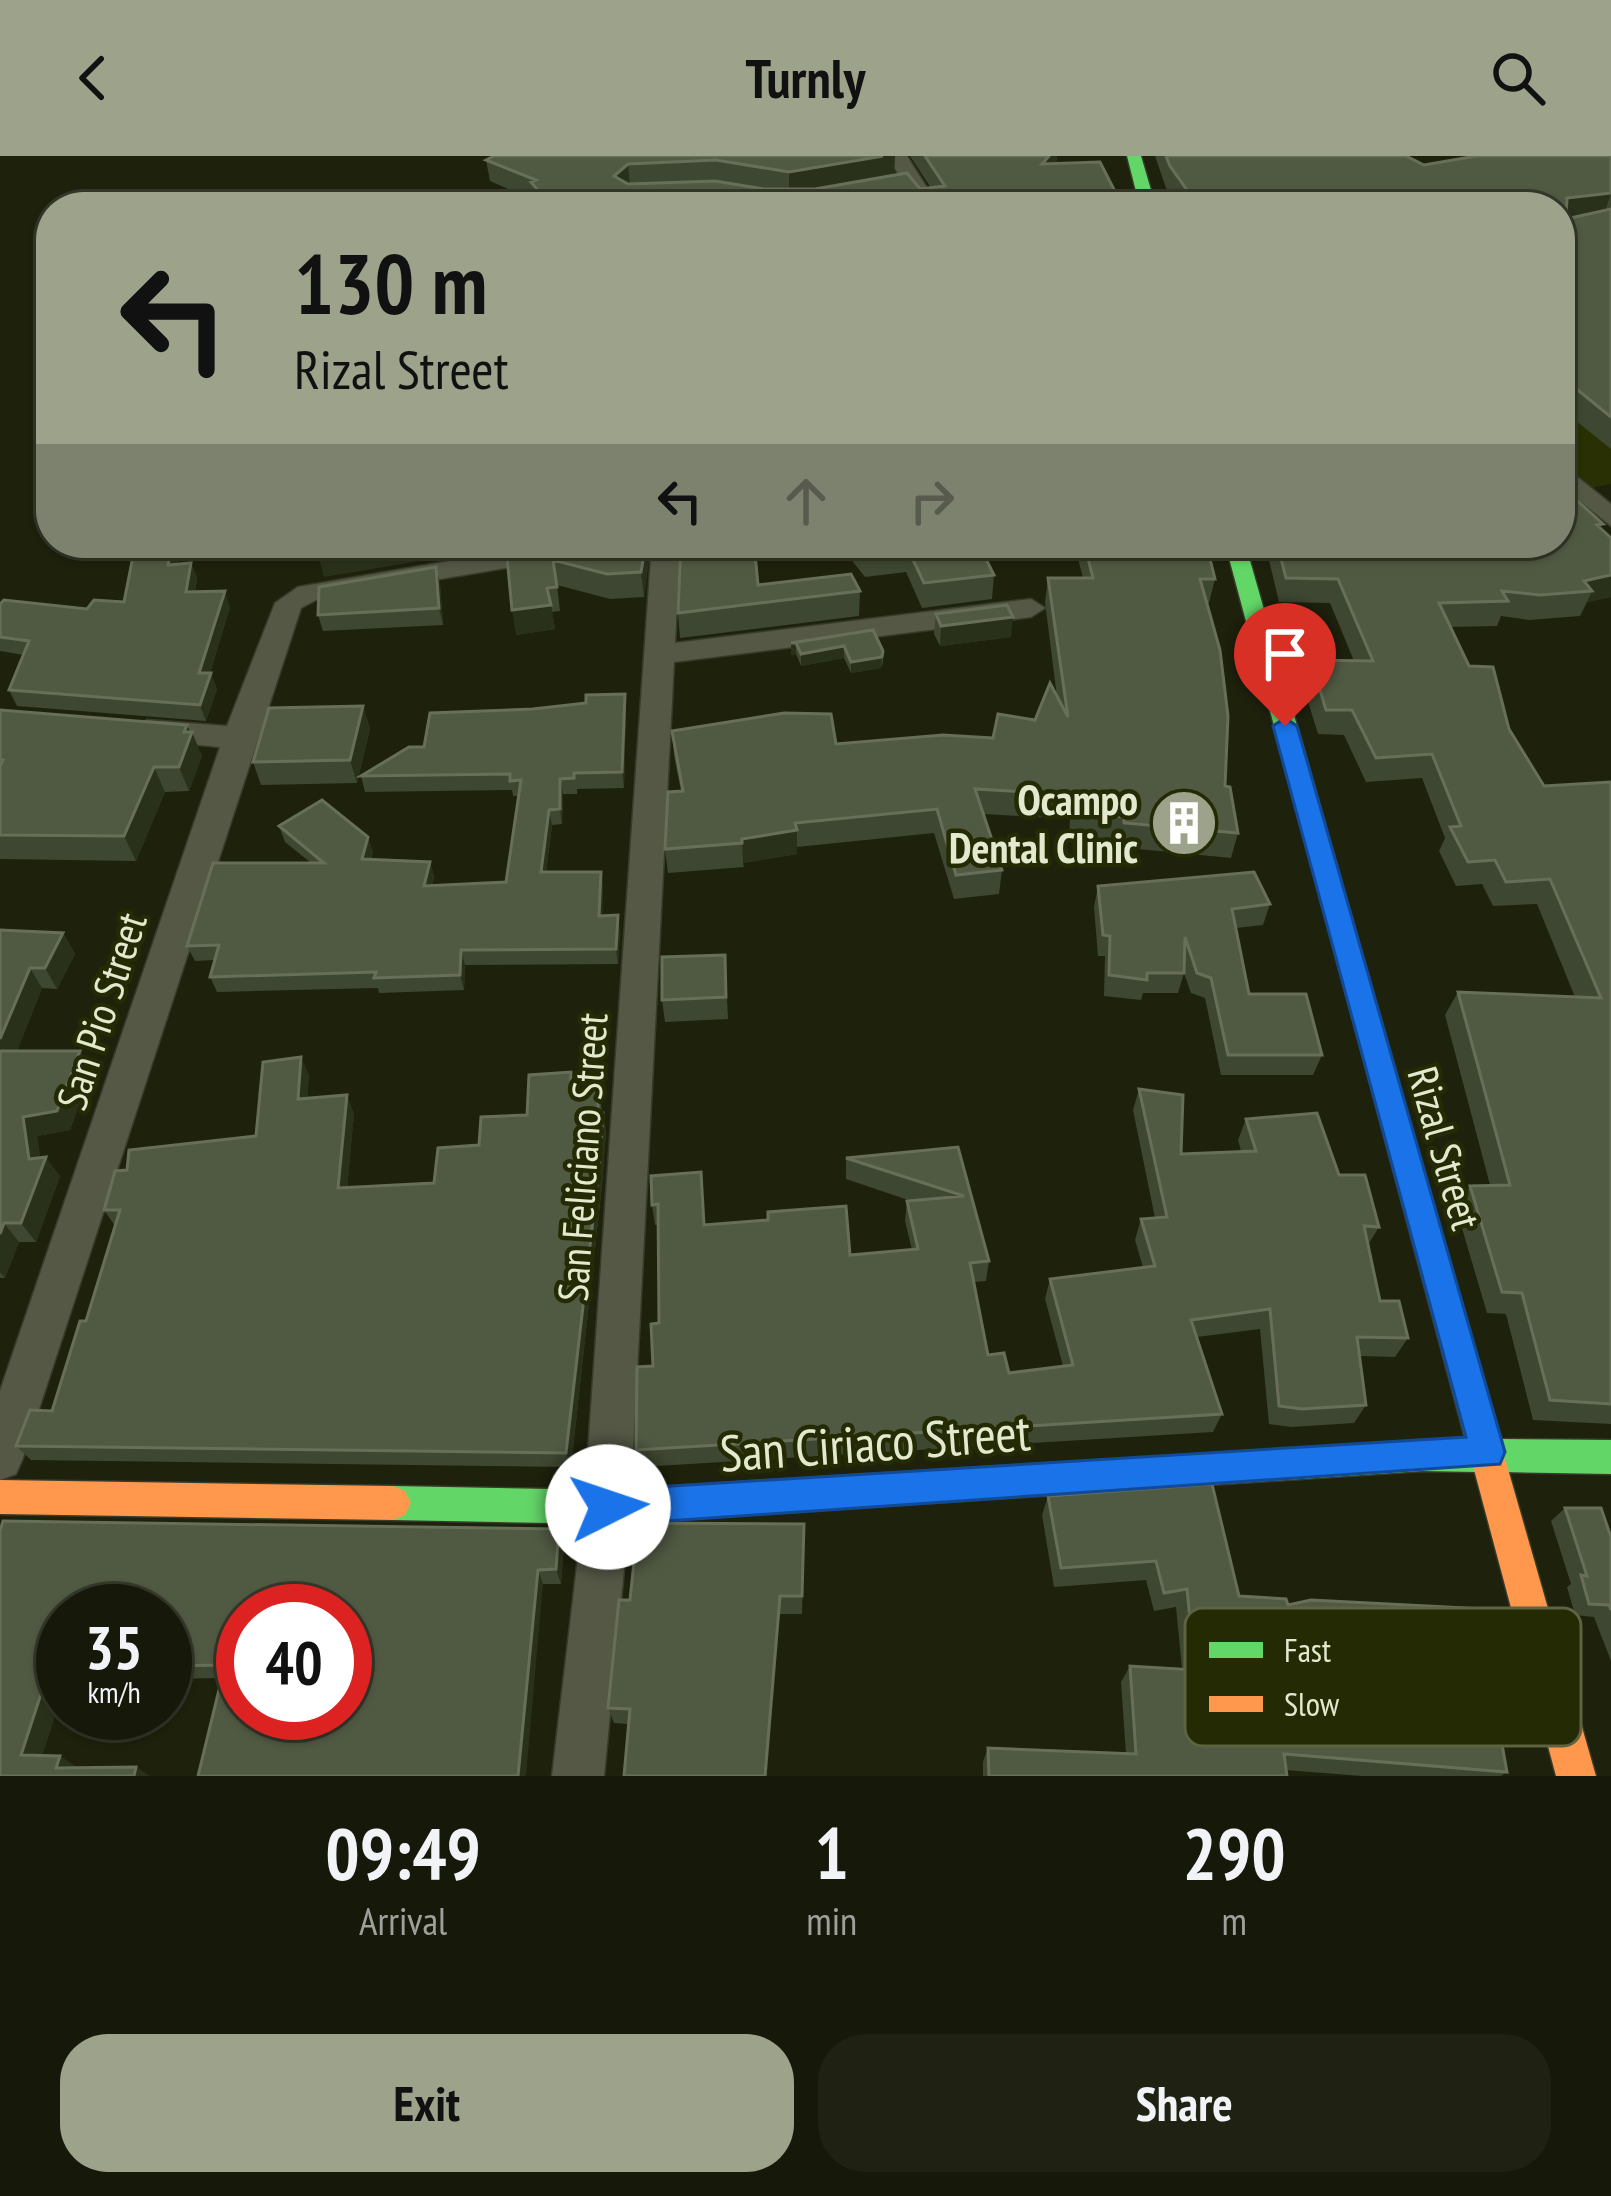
<!DOCTYPE html>
<style>
body{margin:0;font-family:"PT Sans Narrow",sans-serif;background:#1f2212;color:#f1f3f6;height:100vh;display:flex;flex-direction:column;font-size:45px;white-space:nowrap}
*{box-sizing:border-box;margin:0}
p{font-size:39px;color:#9ea09c}
.icon{flex:none;width:66px;height:66px;fill:none;stroke:currentColor;stroke-width:2;stroke-linecap:round;stroke-linejoin:round}
.map{position:relative;height:1620px;overflow:hidden}
.sheet{display:flex;flex-direction:column;background:#161909;flex:1}
.sheet>*{flex:none}
.top-card{position:absolute;left:36px;top:36px;width:1539px;height:366px;border-radius:48px;box-shadow:0 3px 9px #0004,0 0 0 3px #35382a;background:#9da38a;color:#111;overflow:hidden}
.speed{position:absolute;left:36px;top:1428px;display:flex;gap:24px;font-size:60px;font-weight:700;text-align:center}
.speed>*{display:grid;place-content:center;width:156px;height:156px;border-radius:50%;background:#161909;box-shadow:0 3px 9px #0004,0 0 0 3px #35382a;line-height:1}
.speed small{font-size:30px;font-weight:400}
.speed .limit{border:18px solid #d22;background:#fff;color:#111}
.pin{position:absolute;display:grid;place-items:center;width:102px;height:102px;color:#fff;margin:-123px -51px;border-radius:50% 50% 50% 0;rotate:-45deg;box-shadow:0 0 12px #0007}
.pin .icon{rotate:45deg}
.me{position:absolute;width:132px;margin:-66px;rotate:86deg;stroke-linejoin:round;filter:drop-shadow(0 0 9px #0008)}
.turn{display:flex;align-items:center;gap:42px;height:252px;padding:0 60px;font-size:54px}
.turn .icon{width:156px;height:156px;stroke-width:2.5}
.turn b{display:block;font-size:84px;line-height:102px}
.lanes{display:flex;align-items:center;height:114px;padding:0 60px;background:#0003;justify-content:center;gap:60px;direction:ltr}
.lanes .off{opacity:.35}
.eta{display:flex;justify-content:space-evenly;align-items:center;height:204px;text-align:center}
.eta b{font-size:72px;font-weight:600;line-height:84px}
.button{display:flex;gap:24px;margin-top:auto;padding:24px 60px}
.button a{flex:1;height:138px;border-radius:48px;background:#9da38a;color:#111;font-size:48px;font-weight:600;line-height:138px;text-align:center}
.button a+a{background:#1f2212;color:#f1f3f6}
header{display:flex;justify-content:space-between;align-items:center;height:156px;padding:0 60px;background:#9da38a;color:#111;font-size:54px;font-weight:600}
.map>svg:first-child{display:block}
.built{fill:#293004}
.lines{fill:none;stroke-linecap:round;stroke-linejoin:round}
.street-casing{stroke:#383b2c;stroke-width:3}
.fast-casing{stroke:#383b2c;stroke-width:3}
.slow-casing{stroke:#383b2c;stroke-width:3}
.street{fill:#555845;fill-rule:evenodd}
.fast{fill:#63d668;fill-rule:evenodd}
.slow{fill:#ff974d;fill-rule:evenodd}
.wall{fill:#3e4731}
.shaded-wall{fill:#2a311b}
.building{fill:#505942;stroke:#676f58;stroke-width:3;fill-rule:evenodd}
.route{fill:#1a73e8;stroke:#114b97;stroke-width:3}
.labels{text-anchor:middle;dominant-baseline:central;stroke-width:9;stroke-linejoin:round;paint-order:stroke}
.poi-label{font-size:42px;font-weight:bold;fill:#e2e9ce;stroke:#242a03;text-anchor:end}
.street-label{font-size:42px;fill:#e2e9ce;stroke:#242a03}
.near-street-label{font-size:51px;fill:#e2e9ce;stroke:#242a03}
.key{fill:#242a03;stroke:#5d6340;stroke-width:3}
.key-label{font-size:33px;fill:#e2e9ce}
</style>
<header><svg class="icon" aria-label="back" viewBox="0 0 24 24"><path d="M15 5l-7 7 7 7"/></svg>Turnly<svg class="icon" aria-label="search" viewBox="0 0 24 24"><circle cx="10" cy="10" r="6"/><path d="M15 15l6 6"/></svg></header>
<div class="map">
<svg width="1611" height="1620" viewBox="0 0 1611 1620">
<rect width="100%" height="100%" fill="#1e210c"/>
<path class="built" d="M1611,108V328L1586,333L1560,309V118Z"/>
<g class="lines">
<defs>
<path id="street" d="M887,0H907L939,51H919Z
M1560,307L1611,348V370L1560,329Z
M556,387H620L606,395L316,444L301,452L23,1302L16,1318L0,1324V1235L220,591L147,584L131,574L147,564L227,570L275,447L298,431Z
M652,387H680L675,487L1031,443L1045,452L1031,461L674,506L630,1351L604,1620H552L584,1351Z"/>
<path id="fast" d="M1127,0H1141L1156,51H1140Z
M1225,387H1245L1500,1283L1611,1284V1318L1502,1316L1489,1323L1476,1316L1422,1315L607,1368L393,1364L381,1359L375,1347L381,1335L393,1330L607,1334L1465,1282Z"/>
<path id="slow" d="M1489,1289L1501,1294L1506,1306L1596,1620H1556L1472,1306L1477,1294Z
M0,1324L393,1330L405,1335L411,1347L405,1359L393,1364L0,1358Z"/>
</defs>
<use href="#street" class="street-casing"/>
<use href="#fast" class="fast-casing"/>
<use href="#slow" class="slow-casing"/>
<use href="#street" class="street"/>
<use href="#fast" class="fast"/>
<use href="#slow" class="slow"/>
</g>
<path class="wall" d="M895,0L894,19L920,33L931,32L910,0H1057L1056,7L1123,51H536L533,44L490,25L486,4Z
M1155,0H1406L1424,9L1611,0V293L1560,252V51H1179L1166,32Z
M1601,372L1611,382V441L1587,446L1580,460L1529,464L1501,460L1497,470L1450,471L1469,510L1544,630L1611,626V1268L1533,1264L1506,1158L1487,1157L1456,1052L1470,1030L1490,1029L1445,859L1458,836L1575,841L1537,748L1493,750L1482,728L1456,730L1439,695L1445,682L1422,622L1366,626L1344,579L1318,578L1303,529L1311,504L1354,505L1330,447L1279,446L1265,387H1560Z
M532,387H651L644,441L610,443L557,429L560,455L552,456L555,473L516,479Z
M838,387H995L979,389L994,419L992,443L922,452L906,416L865,421Z
M1074,387H1206L1215,423L1209,447H1207L1225,630L1238,677L1231,702L1118,691L1119,686L1069,680L1070,663L984,658L1002,714L999,738L954,743L934,677L797,691V698L743,707L744,711L668,717L665,693L681,635L674,600L672,575L836,588L993,582L1035,564L1057,541L1045,446L1048,422H1083Z
M178,402L177,408L191,407L197,422L195,436L230,451L210,517L217,533L206,565L17,550L9,534L24,499L0,495V448L87,453L124,446Z
M436,411L440,428L443,469L323,475L318,459Z
M758,429L860,435L859,460L680,482L678,457Z
M936,458L1011,481L940,490L934,478Z
M791,487L883,495V506L881,512L851,517L844,502L801,510L796,498L791,499Z
M363,550L370,573L357,627L261,629L253,606Z
M0,554L187,569L202,600L189,635L165,636L136,705L0,703Z
M626,554L624,632L577,633V638H563L562,668L552,669L546,716H601L603,732L602,760L620,774L618,808L465,809L464,834L379,837L378,832L217,836L210,821L215,804L195,805L187,790L311,707L285,686L279,670L373,696L371,703L430,706L434,721L432,730L506,726L519,640H513L512,634L365,636L361,620L424,591Z
M1098,730L1270,748L1263,769L1236,772L1249,838L1322,899L1313,919H1221L1205,842L1191,837L1184,817L1178,837H1143L1141,844L1104,840L1105,800H1098L1094,751Z
M0,774L63,777L75,798L57,833L42,832L17,895H80L92,915L70,974L37,980L40,1001L60,1020L36,1086H19L5,1122H0Z
M725,799L728,863L665,866L662,844Z
M309,919L307,943L354,957L347,1031L434,1027L479,989L527,959L575,936L598,934L606,974L602,1029L571,1311L31,1304L16,1290L52,1255L86,1165L115,1070L104,1054L127,1014L256,980Z
M1139,933L1181,998L1241,995L1238,984L1246,963L1339,1019L1379,1071L1368,1089L1380,1145L1408,1182L1395,1201L1359,1200L1366,1249L1354,1267L1291,1271L1269,1268L1260,1173L1197,1181L1222,1258L1213,1276L640,1311L636,1294L659,1167L658,1069H655L652,1049L651,1020L705,1069L850,1099L912,1094L905,1065L907,1045H911L846,1023V1002L958,991L989,1105L986,1125L974,1126L988,1199L1009,1217L1063,1210L1045,1143L1050,1123L1143,1111L1135,1084L1141,1063L1155,1062L1133,954Z
M1048,1340L1239,1440L1288,1449L1505,1545L1495,1552L1507,1616L1501,1620H1362L1286,1614L1287,1620H983V1606L988,1592L1126,1598L1121,1526L1130,1510L1182,1513L1176,1451L1154,1455L1146,1424L1054,1431L1042,1359Z
M1565,1352L1611,1381V1505L1594,1461L1575,1459L1567,1431L1571,1428L1551,1365Z
M804,1368L802,1458H780L628,1568L614,1567L608,1552L630,1444Z
M0,1375L564,1388L561,1428H543L221,1522L165,1523V1455H63V1544H60L42,1599L77,1611H136L149,1620H0Z"/>
<path class="shaded-wall" d="M883,0H895L894,20L789,38V16Z
M1049,0H1057L1055,13L1042,8Z
M628,8L630,29L614,20Z
M1611,37L1604,59L1560,64L1567,42Z
M172,387L178,402L174,424L168,409Z
M374,387H468L437,391L438,402L324,421L317,396Z
M646,387H651L644,441L641,416Z
M191,407L197,422L192,451L186,436Z
M436,411L440,428L443,469L439,452Z
M1611,419V441L1587,446L1592,435L1584,425Z
M225,435L230,451L205,533L199,517Z
M551,449L555,473L516,479L512,454Z
M1013,461L1011,481L940,490L941,470Z
M791,487H796V498L791,499Z
M844,490V502L801,510V498Z
M883,495L881,512L851,517V506Z
M211,517L217,533L206,565L200,549Z
M625,538L626,554L624,632L622,616Z
M363,550L370,573L357,627L350,604Z
M187,569L191,578L192,576L202,600L189,635L179,611Z
M154,611L165,636L136,705L124,680Z
M560,623L563,638L562,668L560,653Z
M549,654L552,669L544,731L541,716Z
M797,674V698L743,707L742,683Z
M368,681L373,696L367,718L362,703Z
M430,706L434,721L428,746L424,730Z
M601,716L603,732L602,775L599,760Z
M618,759L620,774L618,808L616,793Z
M63,777L75,798L57,833L45,812Z
M461,794L465,809L464,834L460,819Z
M30,812L42,832L9,915L0,902V883Z
M80,895L92,915L70,974L37,980L42,1013L46,1001L60,1020L36,1086L21,1067L29,1003L23,961Z
M301,901L309,919L306,961L298,943Z
M347,939L354,957L346,1049L338,1032Z
M603,957L606,974L602,1029L571,1311L566,1297Z
M4,1067L19,1086L5,1122L0,1116V1078Z
M559,1373L564,1388L561,1428L556,1413Z
M538,1414L543,1428L526,1620H518Z
M780,1440V1458L767,1620H765Z
M43,1532L60,1544L39,1610L21,1599Z
M60,1600L77,1611L56,1612Z
M136,1611L149,1620H134Z"/>
<path class="building" d="M494,0H883L789,16L716,4L628,8L614,20L628,28L715,25L764,33H815L907,17L920,33L945,30L925,0H1049L1042,8L1100,6L1123,51H552L531,26L536,24L486,4Z
M1166,0H1406L1424,9L1476,0H1611V37L1567,42L1566,63L1611,53V261L1563,222L1560,223V51H1199L1170,10Z
M1560,329L1603,368L1597,369L1611,382V419L1584,425L1592,435L1540,439L1502,435L1508,445L1439,447L1469,510L1493,511L1509,573L1544,630L1611,626V1248L1550,1244L1522,1137L1502,1136L1470,1030L1510,1029L1458,836L1601,842L1550,723L1506,726L1495,704L1468,706L1450,671L1461,670L1432,598L1376,602L1352,554H1326L1311,504L1373,505L1338,423L1286,422L1277,387H1560Z
M172,387L168,409L191,407L186,436L225,435L199,517H211L200,549L9,534L29,485L0,481V448L4,444L87,453L94,444L124,446L135,390Z
M317,387H374L317,396Z
M532,387H646L641,416L607,418L553,404L557,431L547,432L551,449L512,454L506,391Z
M681,387H754L758,429L851,418L860,435L678,457Z
M858,387H978L994,419L924,427L907,391L866,396Z
M1084,387H1206L1215,423H1200L1220,494L1228,560L1225,630L1230,631L1238,677L1124,667V661L1073,655L1075,639L975,633L1002,714L956,719L937,653L795,667L797,674L742,683V687L665,693L668,636L683,635L672,575L784,557L831,558L836,588L943,579L993,582L998,558L1035,564L1050,527L1068,561L1048,422H1093Z
M436,411L439,452L318,459L319,431Z
M1007,449L1013,461L941,470L936,458Z
M873,474L883,495L882,501L851,506L844,490L801,498L796,487H791Z
M625,538L622,616L574,617V622L560,623V653L549,654L541,716H601L599,760L618,759L616,793L461,794L460,819L374,822L376,816L210,821L219,789L187,790L213,707H324L279,670L322,644L368,681L362,703L430,706L424,730L506,726L521,624L510,625V618L361,620L409,591H424L430,557L533,553L586,547V539Z
M363,550L350,604L253,606L269,552Z
M0,554L187,569L184,576H192L179,611H154L124,680L0,679V610L3,604H0Z
M1254,716L1270,748L1232,753L1249,838H1306L1322,899H1228L1211,822L1197,817L1185,781L1184,817H1147V824L1109,819L1110,780L1103,779L1098,730Z
M0,774L63,777L45,812H30L0,883Z
M725,799L726,841L662,844V801Z
M0,895H80L57,955L23,961L29,1003L46,1001L21,1067H4L0,1078Z
M301,901L298,943L347,939L338,1032L434,1027L438,992L479,989L481,961L527,959L529,919L571,916L570,937L598,934V957H603L599,1012L566,1297L16,1290L30,1254L52,1255L80,1165H86L120,1054H104L115,1015L127,1014L129,994L256,980L263,906Z
M1139,933L1183,939L1181,998L1256,995L1246,963L1317,957L1339,1019H1365L1379,1071L1364,1070L1380,1145H1399L1408,1182L1357,1181L1366,1249L1302,1253L1279,1250L1270,1153L1191,1164L1222,1258L636,1294L637,1211L653,1210L651,1168L659,1167L658,1048L652,1049L651,1020L701,1016L704,1069L768,1064V1056L846,1050L850,1099L918,1093L907,1045L964,1040L846,1002L958,991L989,1105L970,1107L988,1199L1004,1197L1009,1217L1073,1209L1050,1123L1155,1110L1141,1063L1167,1061Z
M1212,1328L1239,1440L1286,1443L1288,1449L1311,1444L1484,1453L1505,1545L1494,1544L1507,1616L1284,1598L1287,1620H989L988,1592L1136,1598L1130,1510L1195,1514L1187,1433L1164,1437L1156,1405L1061,1412L1048,1340Z
M1565,1352H1601L1611,1381V1454L1609,1449L1589,1448L1581,1419L1587,1420Z
M3,1365L559,1373L556,1413L538,1414L518,1620H198L225,1509L165,1510V1455H63V1532H43L21,1599L60,1600L56,1612L136,1611L134,1620H0V1375ZM243,1455H345V1557H243Z
M638,1367L804,1368L802,1440H780L765,1620H624L630,1553L608,1552L619,1444H630Z"/>
<path class="route" d="M1285,562L1297,570L1505,1296L1500,1308L608,1369L595,1364L590,1351L595,1339L608,1334L1466,1281L1273,570Z"/>
<defs>
<symbol id="building-disc" viewBox="-11 -11 22 22"><circle r="9.5" fill="#9da38a" stroke="#242a03"/><path d="M-4-6H4V6H1V3H-1V6H-4ZM-2.5-4.3h1.7v1.8h-1.7ZM.8-4.3h1.7v1.8H.8ZM-2.5-1h1.7V.8h-1.7ZM.8-1h1.7V.8H.8Z" fill="#fff"/></symbol>
</defs>
<g fill-rule="evenodd">
<use href="#building-disc" x="1146" y="629" width="76" height="76"/>
</g>
<g class="labels">
<g class="poi-label">
<text x="1138" y="643">Ocampo<tspan x="1138" dy="48">Dental Clinic</tspan></text>
</g>
<g class="street-label">
<text transform="translate(101 855) rotate(-72)">San Pio Street</text>
<text transform="translate(1445 992) rotate(74)">Rizal Street</text>
<text transform="translate(582 1001) rotate(-86)">San Feliciano Street</text>
</g>
<g class="near-street-label">
<text transform="translate(875 1286) rotate(-4)">San Ciriaco Street</text>
</g>
</g>
<rect x="1185" y="1452" width="396" height="138" rx="18" class="key"/>
<rect x="1209" y="1486" width="54" height="16" fill="#63d668"/>
<rect x="1209" y="1540" width="54" height="16" fill="#ff974d"/>
<g class="key-label">
<text x="1284" y="1506">Fast</text>
<text x="1284" y="1560">Slow</text>
</g>
</svg>
<div class="speed"><div>35<small>km/h</small></div><div class="limit">40</div></div>
<div class="pin" style="left:1285px;top:570px;background:#d93025"><svg class="icon" aria-label="arrive" viewBox="0 0 24 24"><path d="M6 21V4h12l-3 4 3 4H6"/></svg></div>
<svg class="me" style="left:608px;top:1351px" viewBox="-20 -20 40 40"><circle r="19" fill="#fff"/><path d="M0-13L10 11 0 6-10 11z" fill="#1a73e8"/></svg>
<div class="top-card">
<div class="turn"><svg class="icon" aria-label="left" viewBox="0 0 24 24"><path d="M17 20v-9H6M10 6l-5 5 5 5"/></svg><div><b>130 m</b>Rizal Street</div></div>
<div class="lanes"><svg class="icon" aria-label="left" viewBox="0 0 24 24"><path d="M17 20v-9H6M10 6l-5 5 5 5"/></svg><svg class="icon off" aria-label="ahead" viewBox="0 0 24 24"><path d="M12 20V5M6 11l6-6 6 6"/></svg><svg class="icon off" aria-label="right" viewBox="0 0 24 24"><path d="M7 20v-9h11M14 6l5 5-5 5"/></svg></div>
</div>
</div>
<section class="sheet">
<div class="eta">
<div><b>09:49</b><p>Arrival</p></div>
<div><b>1</b><p>min</p></div>
<div><b>290</b><p>m</p></div>
</div>
<div class="button"><a>Exit</a><a>Share</a></div>
</section>
